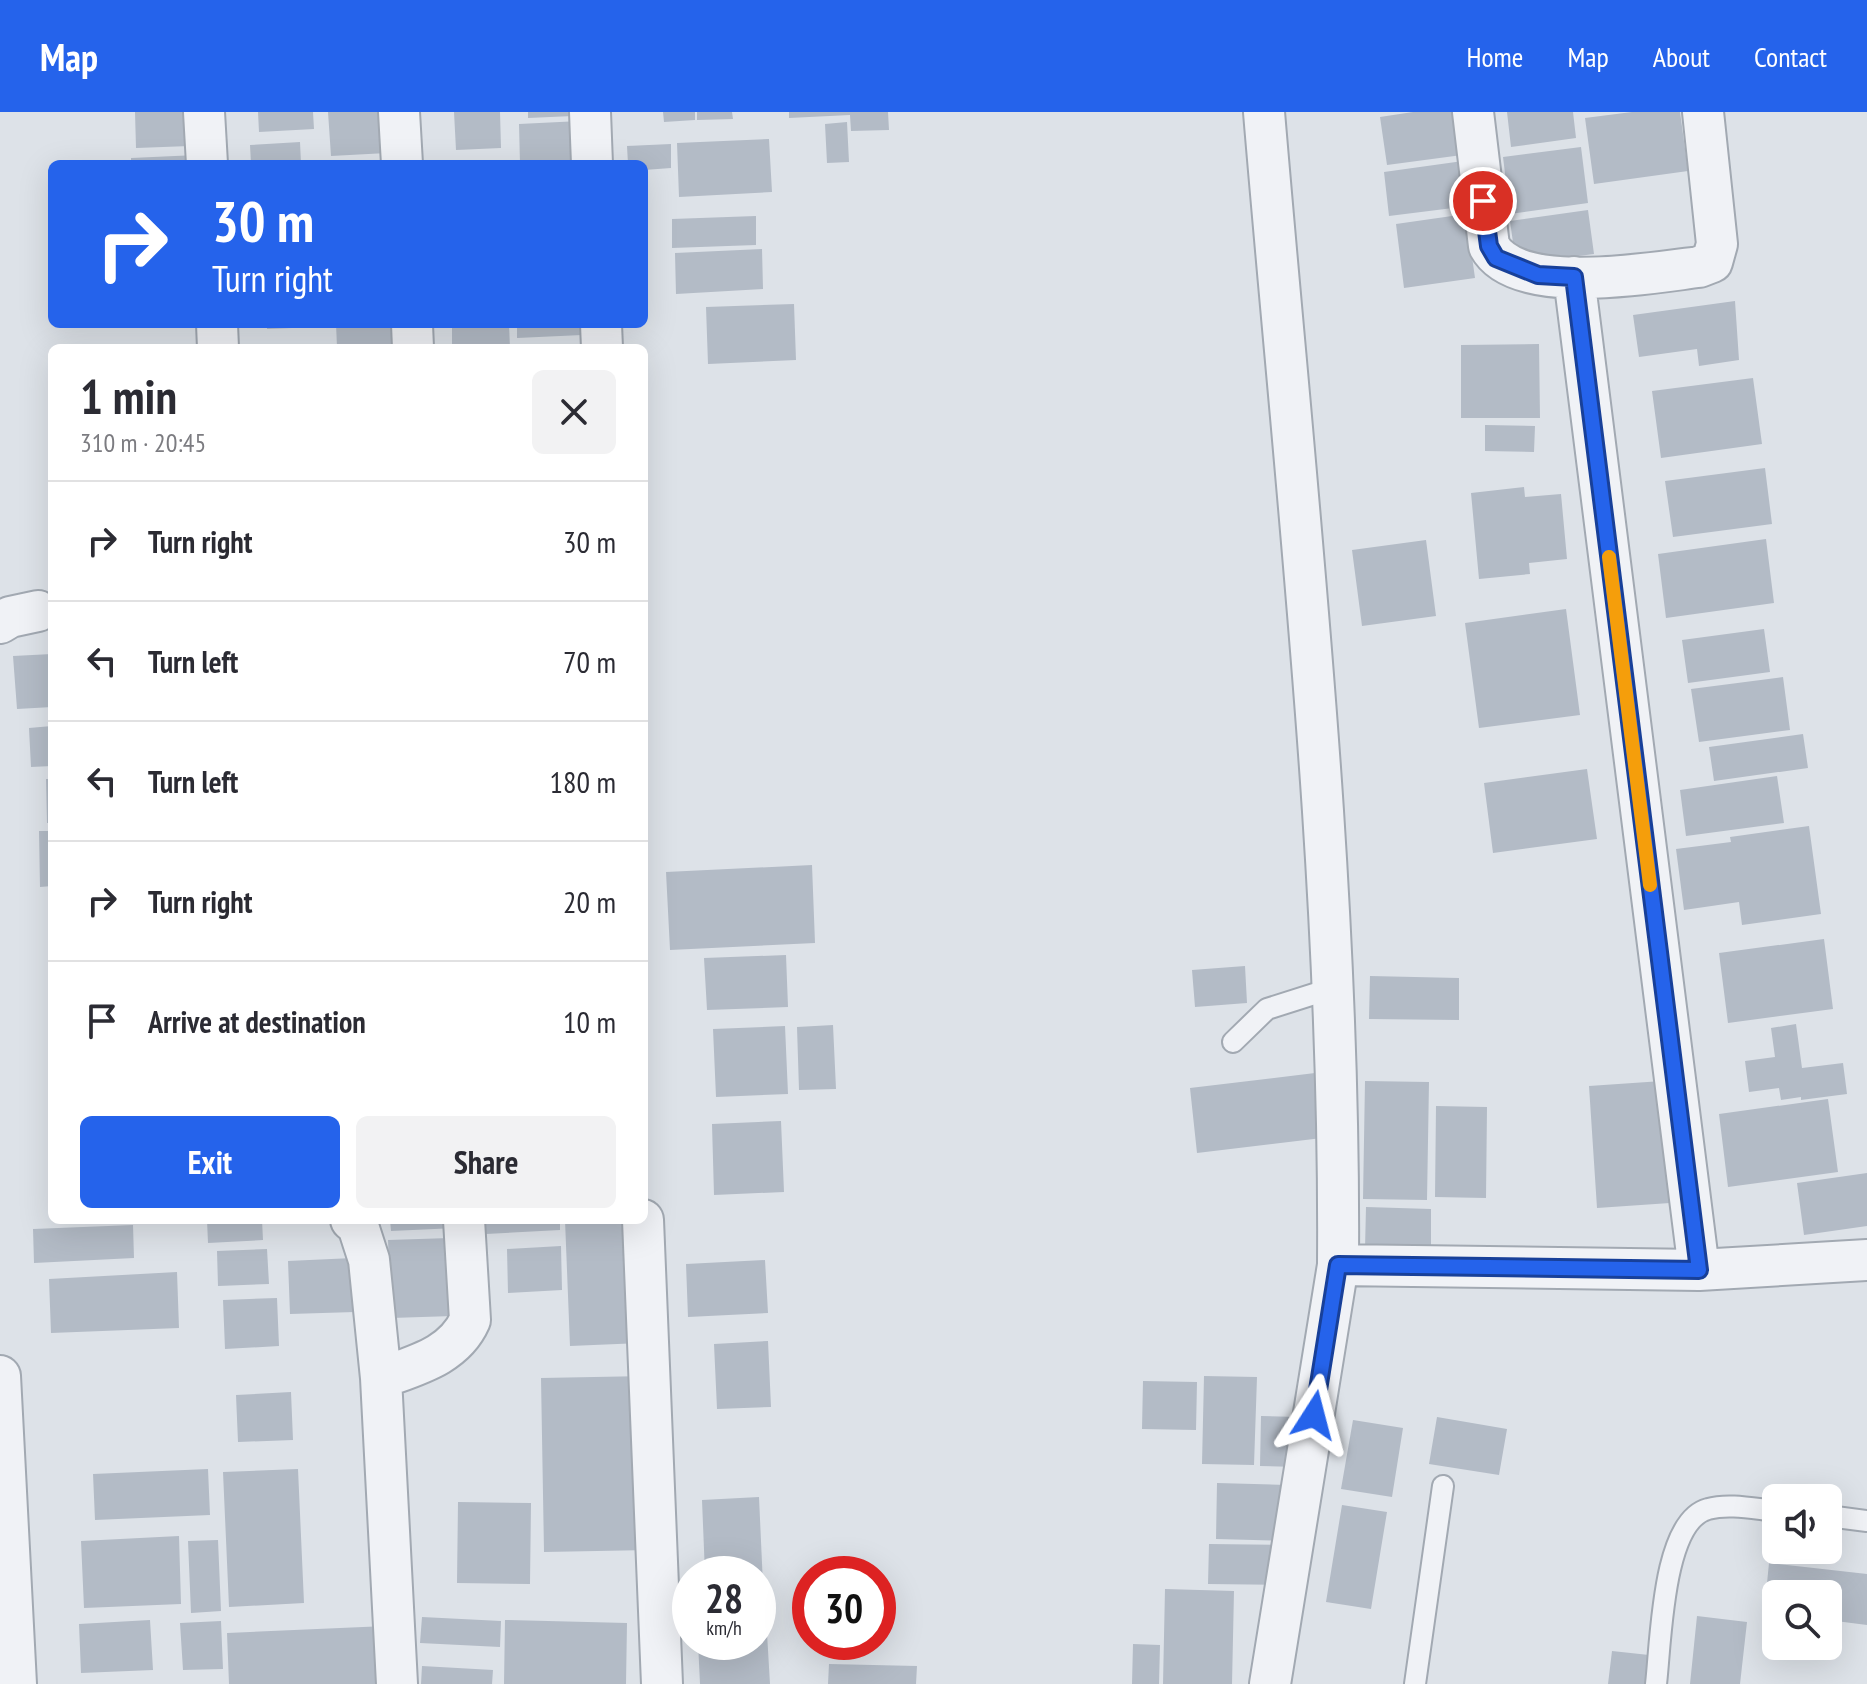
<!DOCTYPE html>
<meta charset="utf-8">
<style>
body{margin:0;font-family:"PT Sans Narrow",sans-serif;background:#f2f2f3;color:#2b2b33;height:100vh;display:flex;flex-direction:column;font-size:30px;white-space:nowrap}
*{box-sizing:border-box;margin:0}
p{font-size:26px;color:#7c7c81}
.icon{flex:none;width:44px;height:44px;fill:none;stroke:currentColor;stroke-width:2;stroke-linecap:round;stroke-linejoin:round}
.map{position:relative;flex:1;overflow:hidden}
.details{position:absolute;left:48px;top:232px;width:600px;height:880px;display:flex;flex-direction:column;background:#fff;border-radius:12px;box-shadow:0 8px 32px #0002}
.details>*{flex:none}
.hud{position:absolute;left:48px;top:48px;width:600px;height:168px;border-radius:12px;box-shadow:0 8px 32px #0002;background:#2563eb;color:#fff;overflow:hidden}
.controls{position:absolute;left:1762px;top:1372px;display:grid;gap:16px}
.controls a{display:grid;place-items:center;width:80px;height:80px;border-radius:12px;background:#fff;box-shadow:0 8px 32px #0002;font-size:40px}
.speed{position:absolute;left:672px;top:1444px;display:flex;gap:16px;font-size:40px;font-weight:700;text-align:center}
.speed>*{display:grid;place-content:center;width:104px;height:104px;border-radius:50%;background:#fff;box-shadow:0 8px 32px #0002;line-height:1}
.speed small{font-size:20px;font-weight:400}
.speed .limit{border:12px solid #d22;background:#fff;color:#111}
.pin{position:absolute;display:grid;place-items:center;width:68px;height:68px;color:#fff;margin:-34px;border:4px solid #fff;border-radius:50%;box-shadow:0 2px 8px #0007}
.me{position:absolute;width:88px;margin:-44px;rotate:9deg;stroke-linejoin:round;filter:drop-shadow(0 0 6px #0008)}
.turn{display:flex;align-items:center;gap:28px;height:168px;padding:0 32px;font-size:36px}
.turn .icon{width:104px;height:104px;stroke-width:2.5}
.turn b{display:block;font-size:56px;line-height:68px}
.round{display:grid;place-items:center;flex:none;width:84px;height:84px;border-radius:12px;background:#f2f2f3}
.head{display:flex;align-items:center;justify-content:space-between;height:136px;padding:0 32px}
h1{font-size:48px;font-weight:800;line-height:60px}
.action{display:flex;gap:16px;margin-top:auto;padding:16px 32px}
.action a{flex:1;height:92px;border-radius:12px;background:#2563eb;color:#fff;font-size:32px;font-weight:800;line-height:92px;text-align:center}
.action a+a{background:#f2f2f3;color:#2b2b33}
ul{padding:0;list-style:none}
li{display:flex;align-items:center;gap:24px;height:120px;padding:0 32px;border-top:2px solid #e1e1e2}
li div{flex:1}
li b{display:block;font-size:30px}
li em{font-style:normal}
header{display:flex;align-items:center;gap:48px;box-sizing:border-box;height:112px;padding:0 40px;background:#2563eb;color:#fff}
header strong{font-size:38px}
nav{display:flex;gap:44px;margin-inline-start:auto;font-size:28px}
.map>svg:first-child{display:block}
.building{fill:#b3bbc6}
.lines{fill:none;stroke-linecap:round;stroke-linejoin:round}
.lane-casing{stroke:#a2a9b2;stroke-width:24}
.street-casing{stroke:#a2a9b2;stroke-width:44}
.lane{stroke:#f0f2f6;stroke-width:20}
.street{stroke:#f0f2f6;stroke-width:40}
.route-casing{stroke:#184099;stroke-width:20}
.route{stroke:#2563eb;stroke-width:14}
.slow{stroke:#f59e0b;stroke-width:14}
</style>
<header>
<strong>Map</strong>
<nav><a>Home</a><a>Map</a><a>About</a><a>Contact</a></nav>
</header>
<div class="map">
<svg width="1867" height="1572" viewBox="0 0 1867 1572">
<rect width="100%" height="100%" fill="#dde2e8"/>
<path class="building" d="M135,0H188L190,34L136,36Z
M258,0H313L314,17L259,20Z
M328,0H385L387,41L331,44Z
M454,0H500L501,36L456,38Z
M528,0H573V4L528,6Z
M663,0H695V8L664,10Z
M697,0H732L733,7L697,8Z
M789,0H888L889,18L851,19L850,3L789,6Z
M1413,0H1456L1462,43L1387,53L1380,5Z
M1507,0H1573L1576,26L1511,35Z
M1632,0H1680L1688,59L1594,72L1585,6Z
M580,9L582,52H520L519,12Z
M847,10L849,50L827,51L825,12Z
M769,27L772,80L679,85L677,31Z
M300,30L301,52H251L250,33Z
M671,32V56L644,58V52H628L627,34Z
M1581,35L1588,91L1510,102L1503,45Z
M197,43V52H131V46Z
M1463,49L1469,94L1389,104L1384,60Z
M1588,98L1594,142L1516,152L1510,109Z
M1466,102L1475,166L1404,176L1396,112Z
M756,104V133L672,136V107Z
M762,137L763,177L676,182L675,141Z
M1735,189L1739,248L1699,254L1697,237L1639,245L1633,203Z
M794,192L796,248L708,252L706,195Z
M267,212H317V215L267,217Z
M336,212H401L402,232L337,235Z
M470,212H509L510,236H452V213Z
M517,212H581L582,223L517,226Z
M1539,232L1540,306H1461V233Z
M1753,266L1762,332L1661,346L1652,279Z
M1485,313L1535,314L1534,340L1485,339Z
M1765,356L1772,412L1673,425L1665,369Z
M1524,375L1525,385L1561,382L1567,447L1529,451L1530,462L1479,467L1471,381Z
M1766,427L1774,491L1666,506L1658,442Z
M1426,428L1436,504L1362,514L1352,438Z
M1566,497L1580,603L1479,616L1465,511Z
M1764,517L1770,560L1688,571L1682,528Z
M52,542V595L17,597L13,544Z
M1783,565L1790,618L1699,630L1691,577Z
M52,614V654L31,655L29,616Z
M1803,622L1808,656L1714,669L1709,635Z
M1587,657L1597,727L1493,741L1484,671Z
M1777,664L1784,711L1686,724L1680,678Z
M46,667H52V711H47Z
M1809,714L1821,802L1742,813L1739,790L1684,798L1676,737L1731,730L1730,725Z
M39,719H52V774L40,775Z
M812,753L815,831L670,838L666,760Z
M1824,827L1833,897L1728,911L1719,841Z
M786,843L788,895L707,898L704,846Z
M1245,854L1247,891L1195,895L1192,858Z
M1370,864L1459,866V908L1369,907Z
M1796,912L1802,956L1843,951L1847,982L1801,988V985L1781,988L1779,976L1749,980L1745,949L1775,945L1771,916Z
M833,913L836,977L799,978L797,915Z
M785,914L788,982L716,985L713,917Z
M1315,961L1322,1026L1197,1041L1190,976Z
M1365,969L1429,970L1427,1088L1363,1087Z
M1662,969L1670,1091L1597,1096L1589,974Z
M1828,987L1838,1060L1728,1075L1719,1002Z
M1436,994L1487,995L1486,1086L1435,1085Z
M781,1009L784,1080L714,1083L712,1012Z
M1867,1061V1114L1804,1123L1797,1071Z
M1366,1095L1431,1097V1138L1365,1137Z
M207,1108H262L263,1128L208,1131Z
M390,1108H456V1116L391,1119Z
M486,1108H560V1118L486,1122Z
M565,1108H636L641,1231L570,1234Z
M133,1113L134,1146L34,1151L33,1117Z
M450,1126L453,1204L391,1206L388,1128Z
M561,1134L562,1178L508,1181L507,1137Z
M267,1137L269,1172L218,1174L217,1139Z
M353,1146L355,1200L290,1202L288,1149Z
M765,1148L768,1201L688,1205L686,1152Z
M177,1160L179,1216L51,1221L49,1167Z
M277,1186L279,1234L225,1237L223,1188Z
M768,1229L771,1295L717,1297L714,1232Z
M647,1264L650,1438L544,1440L541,1266Z
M1204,1264L1257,1265L1254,1353L1202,1352Z
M1143,1269L1197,1270L1196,1318L1142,1317Z
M291,1280L293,1328L238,1330L236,1283Z
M1261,1304L1298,1305L1297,1355L1260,1354Z
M1437,1305L1507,1317L1499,1363L1429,1352Z
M1353,1308L1403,1316L1392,1385L1341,1377Z
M208,1357L210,1403L95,1408L93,1362Z
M298,1357L304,1491L229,1495L223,1360Z
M1217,1371L1287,1373L1286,1429L1216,1427Z
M759,1385L764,1495H758V1462H705L702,1388Z
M458,1390L531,1391L530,1472L457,1471Z
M1342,1393L1387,1400L1371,1497L1326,1490Z
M179,1424L181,1492L84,1496L81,1429Z
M218,1428L221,1499L191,1501L188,1429Z
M1209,1432L1285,1433L1284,1473L1208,1472Z
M1769,1451L1867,1462V1513L1828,1508V1482H1776V1502L1764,1501Z
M1165,1477L1234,1479L1232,1572H1163Z
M1697,1504L1747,1510L1740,1572H1690Z
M422,1505L501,1509L500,1535L420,1531Z
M150,1508L153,1558L81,1561L79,1512Z
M505,1508L627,1511L626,1572H504Z
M221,1509L223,1557L183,1558L180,1511Z
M386,1514L389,1572H229L227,1521Z
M758,1521H767L770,1572H700L698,1530H758Z
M1133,1532L1160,1533L1159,1572H1132Z
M1612,1539L1649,1543L1646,1572H1608Z
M829,1552L917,1554L916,1572H828Z
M422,1554L493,1558L492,1572H421Z"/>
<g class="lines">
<defs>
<path id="lane" d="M1233,930L1267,897L1333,876
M1828,1404L1867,1409
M1415,1572L1443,1374
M1656,1572C1661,1531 1662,1409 1708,1397C1729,1391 1755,1397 1776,1399"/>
<path id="street" d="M204,0L207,52
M399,0L402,52
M590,0L592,52
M1264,0C1296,383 1341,768 1338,1153
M1473,0L1489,134C1517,185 1649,161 1699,155L1712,150L1717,132L1703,0
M1574,165L1699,1158
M217,212L218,236
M412,212L413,236
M601,212L602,236
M0,511L10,505L38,499
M351,1108L358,1114L369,1148L381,1266L397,1572
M643,1108L662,1572
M0,1264L16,1572
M381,1266C416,1253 454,1244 470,1208L464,1108
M1270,1572L1338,1153L1699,1158L1867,1148"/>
</defs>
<use href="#lane" class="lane-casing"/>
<use href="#street" class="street-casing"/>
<use href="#lane" class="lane"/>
<use href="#street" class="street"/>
</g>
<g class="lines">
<defs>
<path id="route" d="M1314,1303L1338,1153L1699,1158L1574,165L1538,163L1496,146L1489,134L1483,89"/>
</defs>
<use href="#route" class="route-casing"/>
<use href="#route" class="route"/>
<path class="slow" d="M1609,445L1650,773"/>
</g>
</svg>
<div class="controls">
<a><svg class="icon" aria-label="sound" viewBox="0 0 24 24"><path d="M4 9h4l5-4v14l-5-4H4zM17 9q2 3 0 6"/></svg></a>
<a><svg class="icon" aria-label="search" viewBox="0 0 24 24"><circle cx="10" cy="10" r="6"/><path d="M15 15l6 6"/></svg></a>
</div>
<div class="speed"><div>28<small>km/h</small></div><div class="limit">30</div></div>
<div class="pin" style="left:1483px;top:89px;background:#d93025"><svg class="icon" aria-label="arrive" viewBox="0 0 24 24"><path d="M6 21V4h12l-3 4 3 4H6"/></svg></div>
<svg class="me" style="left:1314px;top:1303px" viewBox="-20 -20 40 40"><path d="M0-17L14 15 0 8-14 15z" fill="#2563eb" stroke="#fff" stroke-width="4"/></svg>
<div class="hud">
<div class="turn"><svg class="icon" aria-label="right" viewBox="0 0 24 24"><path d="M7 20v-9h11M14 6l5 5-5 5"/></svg><div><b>30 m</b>Turn right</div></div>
</div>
<section class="details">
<div class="head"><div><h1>1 min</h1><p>310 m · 20:45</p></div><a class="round"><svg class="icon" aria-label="close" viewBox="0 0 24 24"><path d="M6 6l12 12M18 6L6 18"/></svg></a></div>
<ul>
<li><svg class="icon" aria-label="right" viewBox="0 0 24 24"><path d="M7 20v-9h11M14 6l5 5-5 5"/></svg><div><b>Turn right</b></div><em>30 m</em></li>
<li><svg class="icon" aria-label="left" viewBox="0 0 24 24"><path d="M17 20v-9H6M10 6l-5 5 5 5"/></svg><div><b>Turn left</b></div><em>70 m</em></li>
<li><svg class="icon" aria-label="left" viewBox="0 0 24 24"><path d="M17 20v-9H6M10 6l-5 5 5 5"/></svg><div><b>Turn left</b></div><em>180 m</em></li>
<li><svg class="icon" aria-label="right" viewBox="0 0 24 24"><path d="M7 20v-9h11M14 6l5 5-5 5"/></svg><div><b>Turn right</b></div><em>20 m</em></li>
<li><svg class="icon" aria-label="arrive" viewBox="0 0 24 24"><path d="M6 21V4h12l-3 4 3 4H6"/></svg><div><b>Arrive at destination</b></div><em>10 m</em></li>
</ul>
<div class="action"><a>Exit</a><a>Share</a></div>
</section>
</div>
